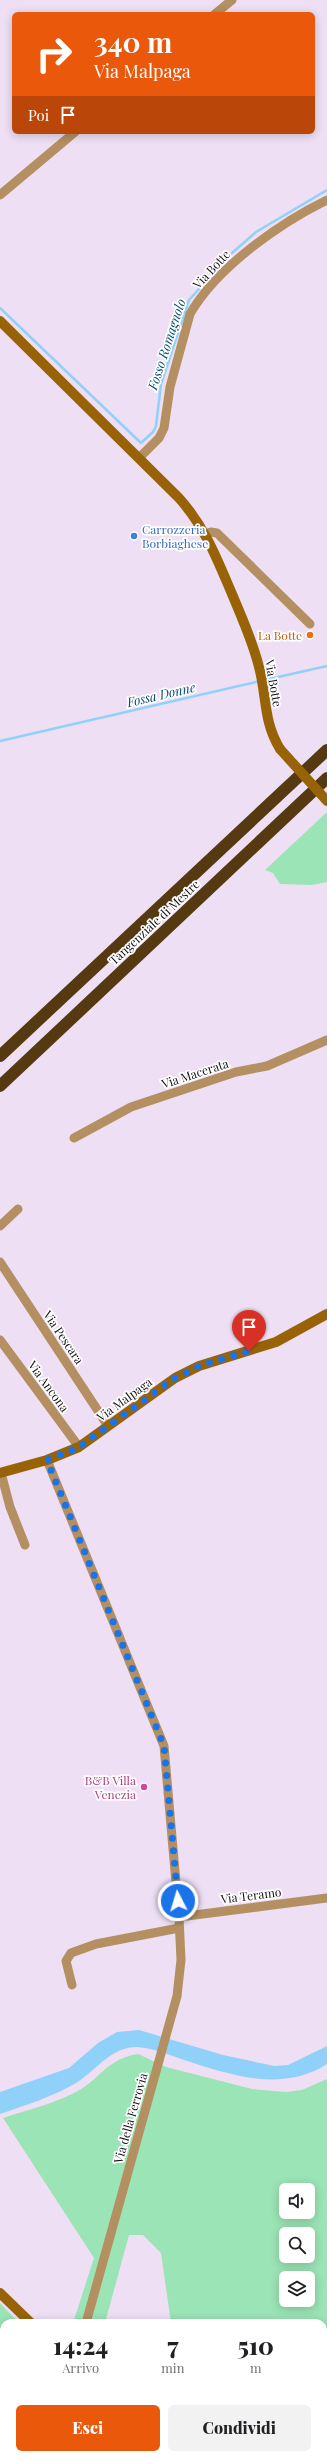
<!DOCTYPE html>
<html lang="it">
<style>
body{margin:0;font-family:"Playfair Display",serif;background:#f2f2f2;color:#202124;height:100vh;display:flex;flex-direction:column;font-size:15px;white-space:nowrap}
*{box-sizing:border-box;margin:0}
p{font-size:13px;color:#757577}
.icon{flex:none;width:22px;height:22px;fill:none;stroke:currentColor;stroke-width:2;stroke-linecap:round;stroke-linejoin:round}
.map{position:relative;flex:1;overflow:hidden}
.details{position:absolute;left:0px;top:2319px;width:327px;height:140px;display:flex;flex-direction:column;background:#fff;border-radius:12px 12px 0 0;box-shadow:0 2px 10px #0003}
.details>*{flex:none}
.guide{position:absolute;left:12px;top:12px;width:303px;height:122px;border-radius:6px;box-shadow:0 2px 10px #0003;background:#ea580c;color:#fff;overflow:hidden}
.controls{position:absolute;left:279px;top:2183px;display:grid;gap:8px}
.controls a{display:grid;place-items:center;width:36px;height:36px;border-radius:6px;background:#fff;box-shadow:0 2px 10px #0003;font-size:20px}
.pin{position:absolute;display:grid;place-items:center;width:34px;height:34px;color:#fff;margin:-41px -17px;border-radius:50% 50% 50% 0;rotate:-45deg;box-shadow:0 0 4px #0007}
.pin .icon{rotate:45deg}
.me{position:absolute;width:44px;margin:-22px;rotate:355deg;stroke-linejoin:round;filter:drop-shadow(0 0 3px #0008)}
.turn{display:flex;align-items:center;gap:14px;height:84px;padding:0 16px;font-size:18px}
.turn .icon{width:52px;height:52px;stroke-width:2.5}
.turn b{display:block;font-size:28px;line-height:34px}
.then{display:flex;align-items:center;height:38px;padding:0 16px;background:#0003;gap:8px;font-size:15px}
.eta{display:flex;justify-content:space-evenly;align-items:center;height:68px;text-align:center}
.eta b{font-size:24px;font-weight:800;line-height:28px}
.primary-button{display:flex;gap:8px;margin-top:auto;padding:8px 16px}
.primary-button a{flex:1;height:46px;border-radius:6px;background:#ea580c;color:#fff;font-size:16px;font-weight:800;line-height:46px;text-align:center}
.primary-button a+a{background:#f2f2f2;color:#202124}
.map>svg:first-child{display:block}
.green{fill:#9be4b5;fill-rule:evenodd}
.water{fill:#90d1f9}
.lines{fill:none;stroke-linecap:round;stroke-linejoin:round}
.stream{stroke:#90d1f9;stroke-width:2.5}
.street{stroke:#b38f61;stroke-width:9}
.secondary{stroke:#986307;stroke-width:10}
.highway{stroke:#553910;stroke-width:12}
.rail-casing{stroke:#6b616f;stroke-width:4}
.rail{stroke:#fff;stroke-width:2.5;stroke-dasharray:8;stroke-linecap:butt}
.secondary-bridge{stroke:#986307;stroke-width:10}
.route{stroke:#1a73e8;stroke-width:7;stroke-dasharray:0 12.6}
.shop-dot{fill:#3f7fe0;stroke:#fff;stroke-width:1.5}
.food-dot{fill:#e8710a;stroke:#fff;stroke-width:1.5}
.hotel-dot{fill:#d1479c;stroke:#fff;stroke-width:1.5}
.labels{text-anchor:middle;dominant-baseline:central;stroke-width:3.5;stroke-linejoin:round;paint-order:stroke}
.street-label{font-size:12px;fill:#161018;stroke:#fff}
.shop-label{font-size:12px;fill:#366cbe;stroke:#fff;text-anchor:start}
.food-label{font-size:12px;fill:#c56008;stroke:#fff;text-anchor:end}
.hotel-label{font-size:12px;fill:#b23c85;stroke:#fff;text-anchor:end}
.water-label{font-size:13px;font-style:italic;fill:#064c6d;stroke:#fff}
</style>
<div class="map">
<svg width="327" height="2459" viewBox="0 0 327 2459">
<rect width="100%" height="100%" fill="#eedff4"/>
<path class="green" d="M327,812V882L312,885L280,884L273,873L265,870Z
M138,2054L166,2067L252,2089L286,2092L302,2090L327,2079V2331L323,2334V2323H171L161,2253L143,2235H129L105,2323H73L94,2258L3,2118C27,2110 53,2104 76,2092C101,2079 106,2059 138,2054ZM286,2190H308V2212H286ZM286,2234H308V2256H286ZM286,2278H308V2300H286Z
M0,2303L19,2323H4V2428L0,2431V2395L3,2393L0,2389Z
M327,2382V2459H247L251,2455H323V2386Z
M29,2455H148L152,2459H30Z"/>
<path class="water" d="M139,2030L223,2055L274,2066L288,2065L327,2046V2064C282,2093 231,2075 184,2060C170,2055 153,2048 137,2047C110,2047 97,2070 76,2083C52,2097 26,2105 0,2114V2092L69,2068L98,2043L117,2032Z"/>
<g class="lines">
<path class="stream" d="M0,308L141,443L153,432L156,426L161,384L189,300L232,253L256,232L327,190
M265,680L327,666
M0,741L260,681"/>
<path class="street" d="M215,14L232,0
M0,195L75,132
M139,458L159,438L164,428L170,387L190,314C217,267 280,223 327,200
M206,534L211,532L217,533L310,624
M74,1138L131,1107L236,1072L267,1066L327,1040
M0,1226L18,1209
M0,1262L108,1426
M0,1340L79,1447
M47,1460L164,1746L179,1917L181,1960L177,1996L86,2323
M1,1473L10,1507L25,1545
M179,1917L327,1898
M72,1985L66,1961L71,1953L96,1944L179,1928
M0,2378L4,2383
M30,2459L32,2455"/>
<path class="secondary" d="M0,321L179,498C205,527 217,559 232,594C242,618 253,642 259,667C267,697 263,721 280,749
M0,1473L47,1460L79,1447L175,1378L199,1366L276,1342L327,1314
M0,2293L31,2323
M160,2455L164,2459"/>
<path class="highway" d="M0,1056L327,750
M0,1086L327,778"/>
<defs>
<path id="rail" d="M323,2346L327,2342
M323,2367L327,2363
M213,2459L217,2455
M235,2459L239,2455"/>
</defs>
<use href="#rail" class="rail-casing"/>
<use href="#rail" class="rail"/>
<path class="secondary-bridge" d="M280,749L327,801"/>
</g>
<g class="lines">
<path class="route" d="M178,1901L164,1746L47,1460L79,1447L175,1378L199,1366L249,1351"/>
</g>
<circle class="shop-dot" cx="134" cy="536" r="4"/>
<circle class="food-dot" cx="310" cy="635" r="4"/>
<circle class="hotel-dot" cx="144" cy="1787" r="4"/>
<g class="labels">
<g class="street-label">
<text transform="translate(211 269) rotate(-47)">Via Botte</text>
<text transform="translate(274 683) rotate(80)">Via Botte</text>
<text transform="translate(154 922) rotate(-43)">Tangenziale di Mestre</text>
<text transform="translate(195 1073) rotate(-18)">Via Macerata</text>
<text transform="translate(64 1337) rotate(56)">Via Pescara</text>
<text transform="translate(49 1386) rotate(54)">Via Ancona</text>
<text transform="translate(124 1399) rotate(-36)">Via Malpaga</text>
<text transform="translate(251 1895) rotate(-7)">Via Teramo</text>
<text transform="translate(130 2118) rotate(-74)">Via della Ferrovia</text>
</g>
<g class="shop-label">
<text x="142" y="529">Carrozzeria<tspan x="142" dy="14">Borbiaghese</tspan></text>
</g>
<g class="food-label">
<text x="302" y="635">La Botte</text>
</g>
<g class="hotel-label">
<text x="136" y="1780">B&amp;B Villa<tspan x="136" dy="14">Venezia</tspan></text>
</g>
<g class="water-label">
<text transform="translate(166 344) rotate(-72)">Fosso Romagnolo</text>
<text transform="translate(161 694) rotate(-13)">Fossa Donne</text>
</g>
</g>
</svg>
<div class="controls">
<a><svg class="icon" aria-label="sound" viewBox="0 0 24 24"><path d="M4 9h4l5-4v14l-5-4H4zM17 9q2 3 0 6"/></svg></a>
<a><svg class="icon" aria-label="search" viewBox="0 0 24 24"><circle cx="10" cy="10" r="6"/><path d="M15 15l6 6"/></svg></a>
<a><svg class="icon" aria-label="layers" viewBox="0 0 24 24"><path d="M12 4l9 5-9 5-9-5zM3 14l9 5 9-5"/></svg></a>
</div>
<div class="pin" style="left:249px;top:1351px;background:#d93025"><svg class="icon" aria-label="arrive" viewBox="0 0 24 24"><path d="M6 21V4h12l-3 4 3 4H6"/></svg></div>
<svg class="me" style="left:178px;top:1901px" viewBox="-20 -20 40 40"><circle r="17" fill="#1a73e8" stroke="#fff" stroke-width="3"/><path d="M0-11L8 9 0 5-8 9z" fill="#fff"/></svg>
<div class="guide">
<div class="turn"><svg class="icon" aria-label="right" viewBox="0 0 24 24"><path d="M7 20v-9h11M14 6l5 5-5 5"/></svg><div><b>340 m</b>Via Malpaga</div></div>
<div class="then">Poi<svg class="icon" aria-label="arrive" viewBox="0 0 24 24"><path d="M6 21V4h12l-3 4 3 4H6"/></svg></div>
</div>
<section class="details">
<div class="eta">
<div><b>14:24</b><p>Arrivo</p></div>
<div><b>7</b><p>min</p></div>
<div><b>510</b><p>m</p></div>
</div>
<div class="primary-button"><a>Esci</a><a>Condividi</a></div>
</section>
</div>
